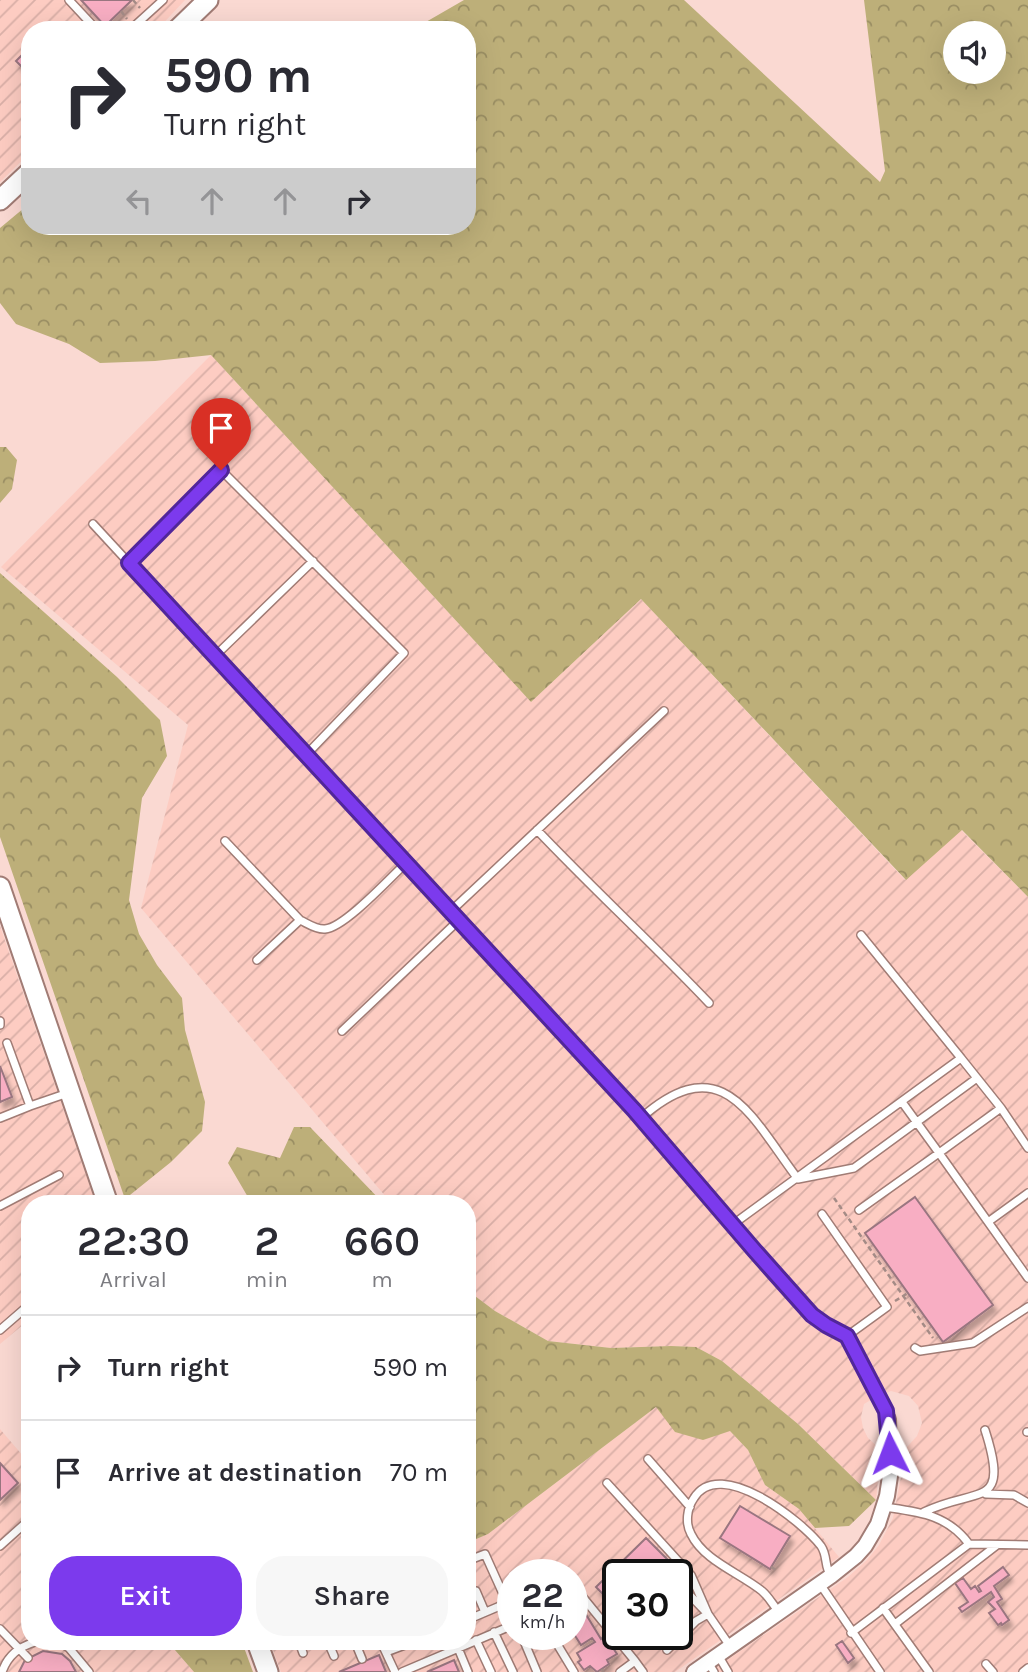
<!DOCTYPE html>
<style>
body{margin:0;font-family:Karla,sans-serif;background:#f7f7f7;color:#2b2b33;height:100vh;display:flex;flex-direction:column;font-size:26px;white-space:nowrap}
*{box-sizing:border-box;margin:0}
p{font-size:23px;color:#7c7c81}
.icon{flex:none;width:38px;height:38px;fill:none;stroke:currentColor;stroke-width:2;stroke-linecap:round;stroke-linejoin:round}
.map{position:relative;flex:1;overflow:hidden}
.side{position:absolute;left:21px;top:1195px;width:455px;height:455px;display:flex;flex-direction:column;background:#fff;border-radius:28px;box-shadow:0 7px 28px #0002}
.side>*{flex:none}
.hud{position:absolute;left:21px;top:21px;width:455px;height:214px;border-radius:28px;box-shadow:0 7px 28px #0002;background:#fff;color:#2b2b33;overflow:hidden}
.fabs{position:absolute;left:943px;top:21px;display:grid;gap:14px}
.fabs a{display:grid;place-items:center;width:63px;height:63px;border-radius:50%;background:#fff;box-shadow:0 7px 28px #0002;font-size:35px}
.speed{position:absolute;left:497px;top:1559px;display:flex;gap:14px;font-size:35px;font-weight:700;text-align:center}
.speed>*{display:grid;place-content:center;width:91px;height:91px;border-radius:50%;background:#fff;box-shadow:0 7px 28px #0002;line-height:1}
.speed small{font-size:18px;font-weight:400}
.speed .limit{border:4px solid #111;border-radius:10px;background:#fff;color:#111}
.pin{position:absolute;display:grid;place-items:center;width:60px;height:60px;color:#fff;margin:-72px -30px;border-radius:50% 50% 50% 0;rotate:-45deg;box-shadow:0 0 7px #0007}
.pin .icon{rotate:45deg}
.me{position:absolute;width:77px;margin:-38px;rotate:357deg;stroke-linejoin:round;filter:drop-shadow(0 0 5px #0008)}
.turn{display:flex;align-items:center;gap:24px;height:147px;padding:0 28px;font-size:32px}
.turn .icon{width:91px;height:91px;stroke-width:2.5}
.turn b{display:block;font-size:49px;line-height:60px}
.lanes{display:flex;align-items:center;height:66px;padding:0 28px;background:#0003;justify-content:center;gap:35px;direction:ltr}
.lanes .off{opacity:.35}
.eta{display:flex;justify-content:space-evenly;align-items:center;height:119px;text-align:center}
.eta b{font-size:42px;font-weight:600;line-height:49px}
.primary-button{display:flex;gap:14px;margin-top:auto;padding:14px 28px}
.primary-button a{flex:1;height:80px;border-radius:28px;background:#7c3aed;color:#fff;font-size:28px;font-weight:600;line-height:80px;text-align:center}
.primary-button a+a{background:#f7f7f7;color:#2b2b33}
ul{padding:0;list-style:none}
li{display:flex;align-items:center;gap:21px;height:105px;padding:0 28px;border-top:2px solid #e1e1e2}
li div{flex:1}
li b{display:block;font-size:26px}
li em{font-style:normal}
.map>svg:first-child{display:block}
.industrial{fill:url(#industrial-furrows);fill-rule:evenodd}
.forest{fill:url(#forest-crowns);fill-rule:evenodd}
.building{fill:#f8aec3;stroke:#9a7680;stroke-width:2;filter:url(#shadow)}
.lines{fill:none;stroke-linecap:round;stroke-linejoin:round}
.lane-casing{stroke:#a17c75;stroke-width:10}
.street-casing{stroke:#a17c75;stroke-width:18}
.secondary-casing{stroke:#a17c75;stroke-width:23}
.path{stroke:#a48b86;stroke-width:2.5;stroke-dasharray:5 3.5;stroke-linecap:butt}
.lane{stroke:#fff;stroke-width:7}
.street{stroke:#fff;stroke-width:14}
.secondary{stroke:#fff;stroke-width:19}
.route-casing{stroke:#51269a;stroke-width:18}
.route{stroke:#7c3aed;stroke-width:12}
</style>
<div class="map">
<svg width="1028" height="1672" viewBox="0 0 1028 1672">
<defs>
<pattern id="industrial-furrows" width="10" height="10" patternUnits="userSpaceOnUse" patternTransform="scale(1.75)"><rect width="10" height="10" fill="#fdccc2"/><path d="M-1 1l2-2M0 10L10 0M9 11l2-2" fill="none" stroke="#d9afa7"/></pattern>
<pattern id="forest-crowns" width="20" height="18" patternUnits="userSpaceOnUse" patternTransform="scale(1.75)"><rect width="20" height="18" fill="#bdaf79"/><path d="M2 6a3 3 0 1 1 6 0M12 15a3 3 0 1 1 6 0" fill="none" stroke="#9a8e63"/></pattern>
<filter id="shadow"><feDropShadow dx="3.5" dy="6" stdDeviation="2" flood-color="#0004"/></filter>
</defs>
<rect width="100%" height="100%" fill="#fad9d2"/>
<path class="industrial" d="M0,0H185L157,30H30V153L0,182Z
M211,355L531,702L641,599L905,880L961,830L1028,897V1672H710L848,1577L867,1560L879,1545L893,1518L907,1447L917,1436L922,1423L918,1406L909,1396L891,1391L874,1398L864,1404L861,1417L863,1428L868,1438L878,1447L880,1459L876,1500L798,1424L722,1361L696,1347L671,1346L611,1348L548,1341L495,1311L467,1290V1204H392L141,908L188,725L1,567Z
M0,926L96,1204H30V1319L0,1344Z
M656,1407L730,1431L748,1450L765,1485L799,1509L839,1557L675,1672H281L270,1642H467V1543L488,1534ZM513,1575H572V1634H513ZM618,1575H677V1634H618Z
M0,1429L30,1464V1642H168L194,1672H0Z"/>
<path class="forest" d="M464,0H684L880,182L885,171L864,0H1028V897L962,830L906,880L641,599L531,702L211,355L155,361L100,363L69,344L16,324L0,303V228L30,203V226H467V30H412ZM956,33H994V72H956Z
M0,447H6L17,460L12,489L0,503Z
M0,573L117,677L160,720L167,756L142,798L129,900L139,934L157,965L182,998L185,1030L205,1102L202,1131L171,1162L125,1199L0,837Z
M294,1127H310L384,1204H252L228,1163L237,1147L280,1158Z
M467,1290L495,1311L548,1341L611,1348L671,1346L696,1347L722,1361L798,1424L876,1500L849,1526L815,1528L799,1509L765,1485L748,1450L730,1431L703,1440L675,1432L656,1407L488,1534L467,1543Z
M168,1642H242L253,1672H194Z"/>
<path class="building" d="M81,0H132L105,26Z
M30,47V75L16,61Z
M0,1066L12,1097L0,1102Z
M915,1197L993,1305L943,1342L865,1233Z
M0,1463L18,1483L0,1500Z
M740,1506L790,1536L770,1569L720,1538Z
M646,1538L679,1571L675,1575H618V1610L596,1587Z
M1003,1567L1009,1575L994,1586L1002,1599L997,1602L1009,1620L1002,1625L1001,1623L998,1625L989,1613L995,1609L988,1602L994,1597L991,1592L962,1612L959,1608L968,1602L955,1583L963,1578L971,1589L975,1586L979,1592L981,1591L978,1586Z
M579,1603L601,1639L605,1636L617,1654L607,1660L609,1664L597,1672L590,1666L584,1670L578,1662L581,1660L577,1653L595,1642L592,1638L581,1645L572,1631V1607Z
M842,1641L854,1658L848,1663L836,1645Z
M43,1651L62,1654L70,1661L76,1672H19L25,1660Z
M379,1655L386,1672H339Z
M454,1660L459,1672H427Z"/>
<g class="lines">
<defs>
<path id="lane" d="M69,0L97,30
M49,29V30
M130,30L163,0
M93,524L634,1110L797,1298L826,1326L847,1336
M129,563L221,470L404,653L306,755
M215,656L313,561
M537,830C593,889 653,944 709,1003
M225,841L300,920
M451,911L664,711
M257,960L300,920C307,923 316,930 325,929C344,928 390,878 406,863
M0,1021V1025
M342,1031L459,920
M7,1043L30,1106L68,1093
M961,1058L1001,1108L1028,1148
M902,1102L939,1153L1001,1108
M0,1118L30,1106
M641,1118C723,1046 751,1117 798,1179L854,1168L977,1078
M0,1206L59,1175
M859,1210L939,1153L1028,1278
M822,1214L887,1307L847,1336L874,1384L888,1419
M988,1222L1028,1193
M732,1225L961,1058L861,935
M0,1330L30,1304
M915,1348L920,1351L973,1343L1028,1307
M1027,1432H1028
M648,1459L690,1507
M607,1483L691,1575L708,1614
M986,1494L1014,1495L1028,1503
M884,1507C918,1512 947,1514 969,1544
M924,1512C977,1486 1011,1511 985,1430
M0,1546L30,1519
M467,1561L485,1554L513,1616
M820,1584L880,1672
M677,1585L682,1587L705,1611
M572,1589L581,1595L635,1661
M467,1594L476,1591L485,1612
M883,1608L929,1672
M779,1612C773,1605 769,1597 762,1591C740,1573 704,1561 691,1534C685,1523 687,1508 694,1498C720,1456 802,1521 821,1546C828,1556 824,1567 831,1576
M467,1620L507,1603
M895,1624L997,1545
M0,1629L28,1658
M494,1632L513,1672
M851,1633L969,1544L1028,1545
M521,1634L537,1672
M551,1634L574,1672
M476,1640L491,1672
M60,1642L69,1648L89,1672
M299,1642L303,1653
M328,1642L334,1656
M355,1642L362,1659
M381,1642L395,1672
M458,1648L468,1672
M667,1650L696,1621L708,1614L730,1646
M386,1652L413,1642
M718,1655L728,1672
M708,1662L714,1672
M986,1664L993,1672
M2,1672C8,1655 19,1647 35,1642
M402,1672L513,1625
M620,1672L635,1661L643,1672
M1023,1672L1028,1668"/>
<path id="street" d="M694,1672L831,1576L856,1556L865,1546L878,1524L887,1496L890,1476L888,1419"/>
<path id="secondary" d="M177,30L208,0
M0,200L30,172
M0,887L108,1204
M257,1642L268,1672"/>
</defs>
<use href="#lane" class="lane-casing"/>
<use href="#street" class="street-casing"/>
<use href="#secondary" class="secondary-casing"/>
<path class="path" d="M133,0L140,8
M121,11L127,19
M109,22L116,30
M834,1198L933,1338
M895,1301L908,1293
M771,1567L778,1571
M602,1669L603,1672"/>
<use href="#lane" class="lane"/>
<use href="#street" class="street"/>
<use href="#secondary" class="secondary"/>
</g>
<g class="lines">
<defs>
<path id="route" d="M221,470L129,563L634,1110L755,1251L812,1315L826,1325L847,1336L886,1411L890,1453"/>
</defs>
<use href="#route" class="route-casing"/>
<use href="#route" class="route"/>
</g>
</svg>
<div class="fabs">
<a><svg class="icon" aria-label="sound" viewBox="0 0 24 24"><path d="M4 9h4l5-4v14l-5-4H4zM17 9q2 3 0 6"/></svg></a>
</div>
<div class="speed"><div>22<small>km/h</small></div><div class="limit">30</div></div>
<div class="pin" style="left:221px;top:470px;background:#d93025"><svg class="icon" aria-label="arrive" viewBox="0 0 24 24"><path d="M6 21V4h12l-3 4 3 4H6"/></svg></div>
<svg class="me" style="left:890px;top:1453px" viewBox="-20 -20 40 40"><path d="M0-17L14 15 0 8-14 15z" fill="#7c3aed" stroke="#fff" stroke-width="4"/></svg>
<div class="hud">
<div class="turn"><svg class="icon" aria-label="right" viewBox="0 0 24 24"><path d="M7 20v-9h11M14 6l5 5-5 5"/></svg><div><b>590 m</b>Turn right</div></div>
<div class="lanes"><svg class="icon off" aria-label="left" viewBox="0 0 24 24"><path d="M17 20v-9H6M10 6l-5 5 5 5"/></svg><svg class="icon off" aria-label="ahead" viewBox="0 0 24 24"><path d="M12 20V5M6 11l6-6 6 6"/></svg><svg class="icon off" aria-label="ahead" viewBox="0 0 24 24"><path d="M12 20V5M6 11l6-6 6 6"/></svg><svg class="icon" aria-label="right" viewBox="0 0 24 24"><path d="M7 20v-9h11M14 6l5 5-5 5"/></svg></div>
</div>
<section class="side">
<div class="eta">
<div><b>22:30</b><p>Arrival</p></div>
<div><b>2</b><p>min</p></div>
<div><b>660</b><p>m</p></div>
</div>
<ul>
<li><svg class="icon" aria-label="right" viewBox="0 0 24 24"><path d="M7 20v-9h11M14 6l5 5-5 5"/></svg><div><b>Turn right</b></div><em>590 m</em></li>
<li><svg class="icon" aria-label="arrive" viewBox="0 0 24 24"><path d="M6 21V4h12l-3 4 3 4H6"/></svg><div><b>Arrive at destination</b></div><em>70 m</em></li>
</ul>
<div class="primary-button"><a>Exit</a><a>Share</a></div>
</section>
</div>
